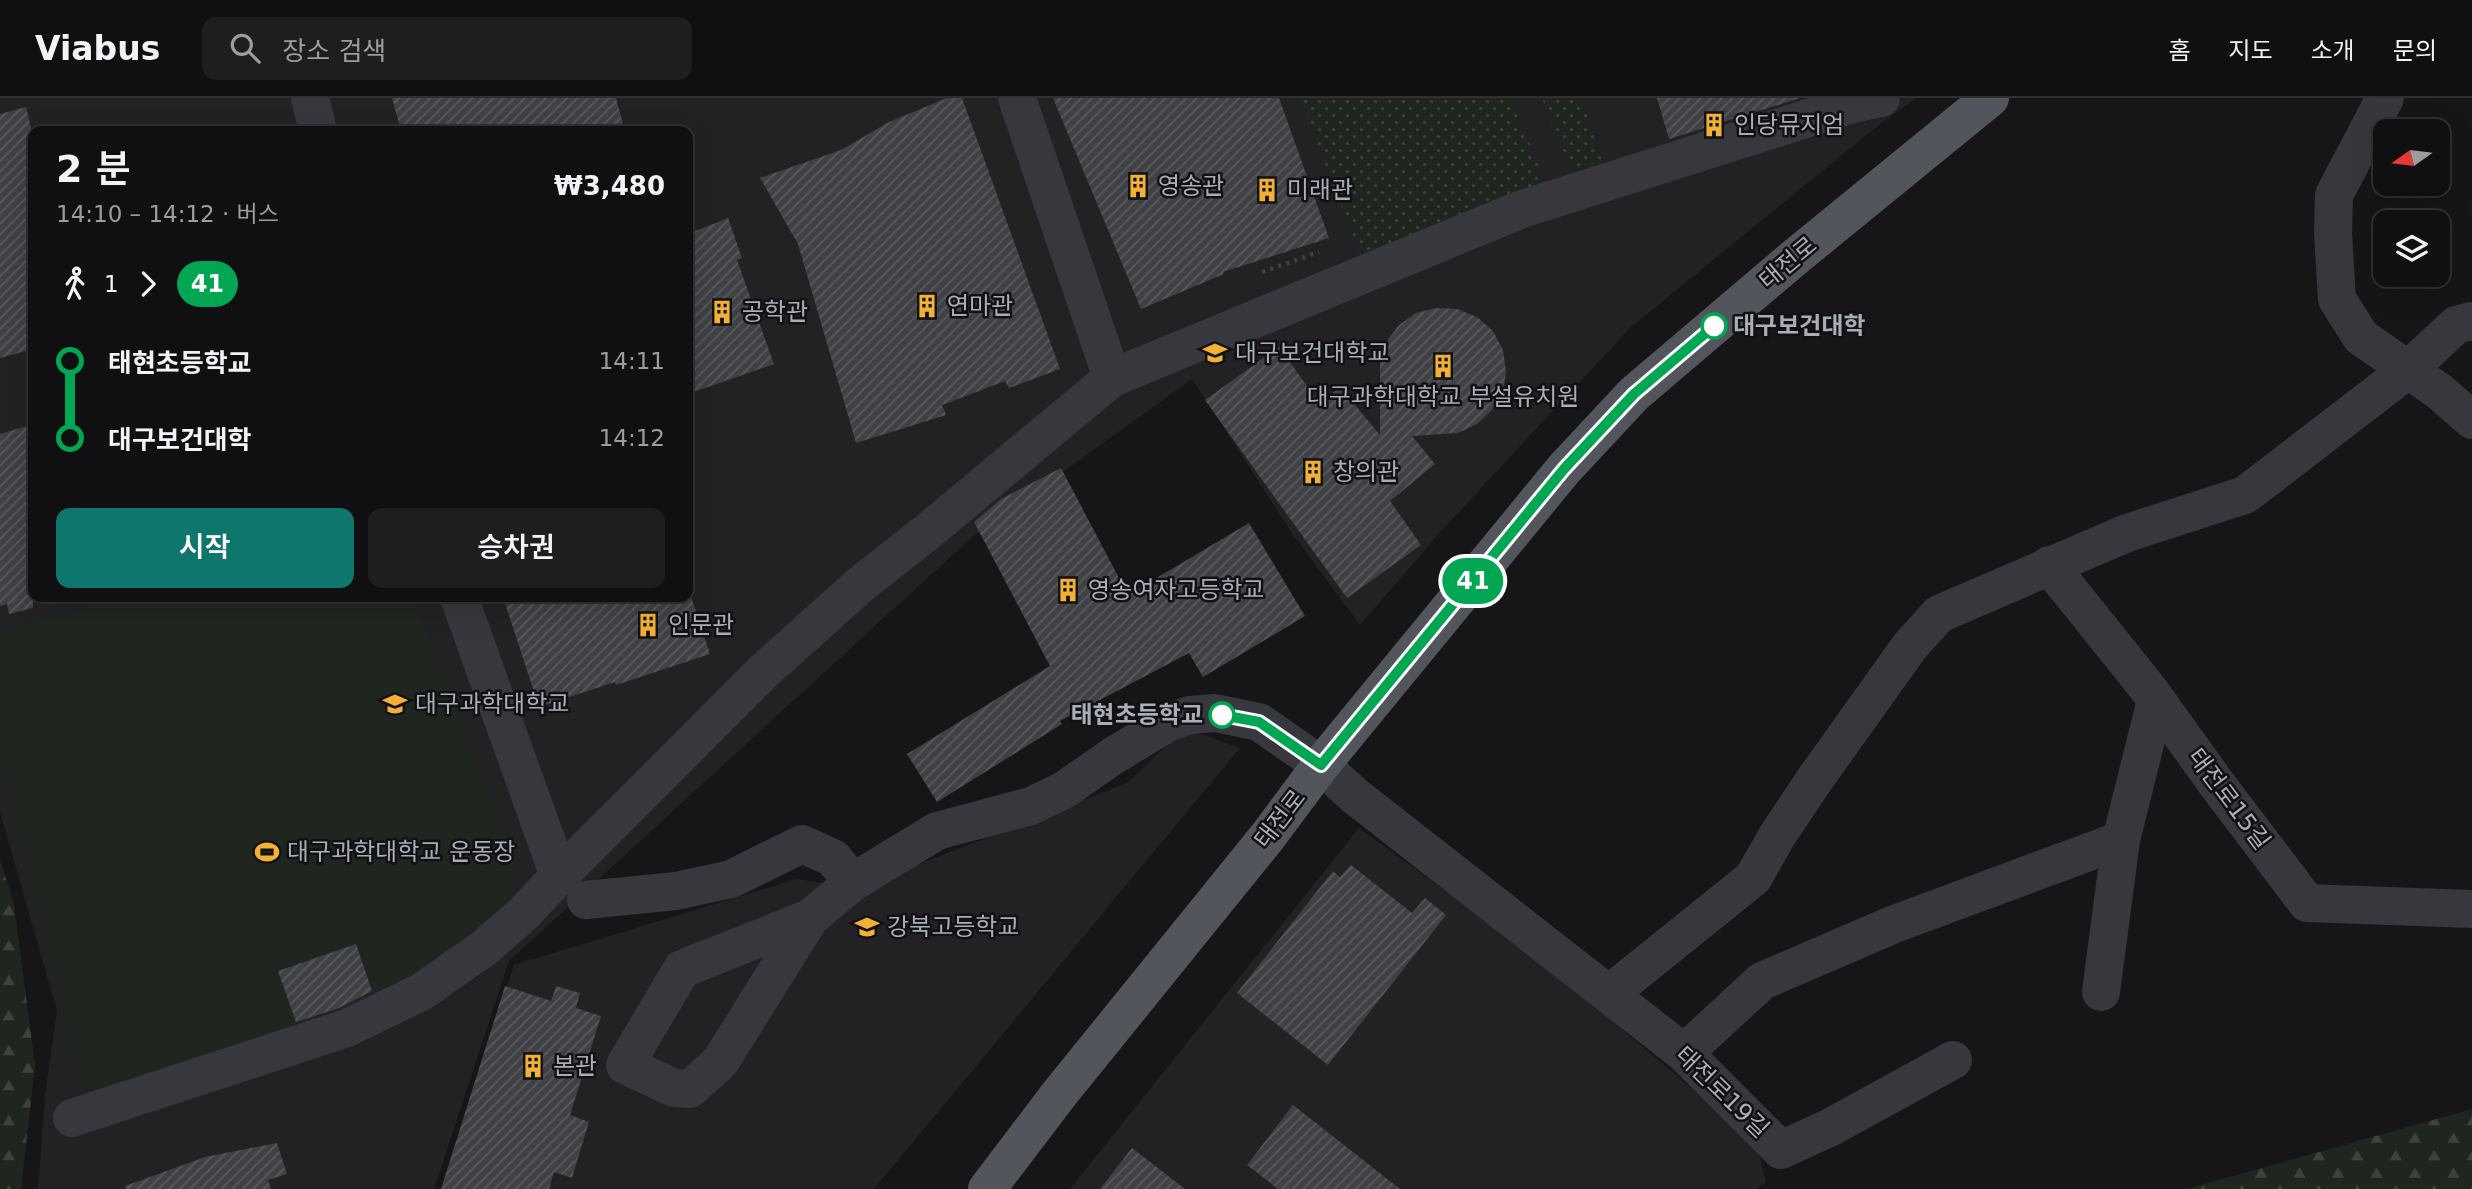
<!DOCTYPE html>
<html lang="ko">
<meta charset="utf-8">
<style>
body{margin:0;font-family:"DejaVu Sans","Noto Sans KR",sans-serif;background:#1e1e20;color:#f1f3f6;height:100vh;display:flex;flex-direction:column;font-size:26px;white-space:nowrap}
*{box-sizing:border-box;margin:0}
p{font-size:23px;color:#9c9d9f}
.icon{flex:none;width:38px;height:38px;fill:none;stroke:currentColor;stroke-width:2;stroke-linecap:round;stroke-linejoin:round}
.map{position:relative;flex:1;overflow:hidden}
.details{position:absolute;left:28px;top:28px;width:665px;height:476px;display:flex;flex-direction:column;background:#101012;border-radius:14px;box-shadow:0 7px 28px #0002,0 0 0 2px #303032}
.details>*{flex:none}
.badge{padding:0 14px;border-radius:23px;font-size:24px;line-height:46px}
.needle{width:46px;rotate:256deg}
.controls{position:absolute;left:2373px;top:21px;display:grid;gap:14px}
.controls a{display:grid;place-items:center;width:77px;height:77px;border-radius:14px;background:#101012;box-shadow:0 7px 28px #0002,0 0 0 2px #303032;font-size:35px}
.map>.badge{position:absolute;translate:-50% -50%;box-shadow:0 0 0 4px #fff}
.legs{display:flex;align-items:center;gap:10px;height:77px;padding:0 28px;font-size:23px}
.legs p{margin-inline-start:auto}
.overview{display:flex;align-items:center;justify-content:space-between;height:119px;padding:0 28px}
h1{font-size:38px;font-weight:600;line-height:52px}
.primary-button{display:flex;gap:14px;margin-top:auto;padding:14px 28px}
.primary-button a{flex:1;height:80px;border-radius:14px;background:#0f766e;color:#fff;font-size:28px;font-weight:600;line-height:80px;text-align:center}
.primary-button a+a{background:#1e1e20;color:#f1f3f6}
ul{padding:0 28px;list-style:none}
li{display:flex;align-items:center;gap:24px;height:77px;font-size:26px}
li i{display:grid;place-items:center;width:10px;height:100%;margin:0 9px;background:currentColor}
li i::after{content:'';width:18px;height:18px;margin:-9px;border:5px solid;border-radius:50%;background:#101012}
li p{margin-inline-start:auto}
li:first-child i{background:linear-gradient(#0000 50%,currentColor 0)}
li:last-child i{background:linear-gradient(currentColor 50%,#0000 0)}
header{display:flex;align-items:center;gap:42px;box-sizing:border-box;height:98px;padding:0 35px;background:#101012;border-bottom:2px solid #303032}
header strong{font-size:33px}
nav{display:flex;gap:38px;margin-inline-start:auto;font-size:24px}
.search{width:490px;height:63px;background:#1e1e20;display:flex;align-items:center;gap:18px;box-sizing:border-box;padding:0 24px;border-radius:14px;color:#9c9d9f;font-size:26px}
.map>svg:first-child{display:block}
.built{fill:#222225;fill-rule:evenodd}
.grass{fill:url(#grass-dots)}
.forest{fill:url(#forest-firs)}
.garden{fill:#1e261f}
.building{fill:url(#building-hatch)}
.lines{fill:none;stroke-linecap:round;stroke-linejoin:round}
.path{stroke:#3d3f44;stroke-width:4.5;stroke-dasharray:3.5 5;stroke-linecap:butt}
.minor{stroke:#37383d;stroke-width:38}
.major{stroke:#53555c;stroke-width:38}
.line-1-casing{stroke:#fff;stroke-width:16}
.line-1{stroke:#00a651;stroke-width:10}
.stop-1-dot{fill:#fff;stroke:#00a651;stroke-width:3.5}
.labels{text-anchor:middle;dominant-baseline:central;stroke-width:5;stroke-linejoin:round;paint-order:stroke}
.poi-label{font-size:24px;fill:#a8adb8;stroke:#111113;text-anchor:start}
.street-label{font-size:24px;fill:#a8adb8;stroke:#111113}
.stop-label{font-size:24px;font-weight:bold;fill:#a8adb8;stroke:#111113;text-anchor:start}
</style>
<header>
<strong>Viabus</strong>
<div class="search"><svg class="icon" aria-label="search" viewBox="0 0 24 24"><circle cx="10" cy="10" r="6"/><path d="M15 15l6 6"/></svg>장소 검색</div>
<nav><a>홈</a><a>지도</a><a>소개</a><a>문의</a></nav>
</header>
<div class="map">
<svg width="2472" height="1091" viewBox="0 0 2472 1091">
<defs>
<pattern id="grass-dots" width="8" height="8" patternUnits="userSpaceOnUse" patternTransform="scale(1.75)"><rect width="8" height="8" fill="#1e261f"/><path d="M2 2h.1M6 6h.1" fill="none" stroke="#3c433d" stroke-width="1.8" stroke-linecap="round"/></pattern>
<pattern id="forest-firs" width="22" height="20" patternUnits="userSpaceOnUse" patternTransform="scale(1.75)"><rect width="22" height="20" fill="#1e261f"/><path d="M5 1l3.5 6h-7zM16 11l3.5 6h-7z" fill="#3c433d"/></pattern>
<pattern id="building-hatch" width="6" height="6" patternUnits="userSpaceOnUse" patternTransform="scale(1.75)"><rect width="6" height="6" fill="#404145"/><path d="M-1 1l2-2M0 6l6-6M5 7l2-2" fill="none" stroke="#595a5e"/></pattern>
</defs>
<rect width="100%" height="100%" fill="#161618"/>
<!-- built -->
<g class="built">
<path d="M 0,0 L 1916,0 L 1880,26 L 1631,229 L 1444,430 L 1360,527 L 1292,435 L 1192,281 L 970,441 L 509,863 L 434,1091 L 38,1091 L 45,998 L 57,913 L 0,714 ZM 33,33 L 688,33 L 688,499 L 33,499 Z"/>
<path d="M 1185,630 L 1240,650 L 874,1091 L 441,1091 L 514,867 L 797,781 L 858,790 L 1127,685 Z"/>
<path d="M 1359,730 L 1539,861 L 1756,1045 L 1766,1084 L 1756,1091 L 1070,1091 Z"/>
</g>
<!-- grass -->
<g class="grass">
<path d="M 1300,0 L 1511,0 L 1549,93 L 1359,155 Z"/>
<path d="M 1542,0 L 1582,0 L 1602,63 L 1571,72 Z"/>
</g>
<!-- forest -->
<g class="forest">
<path d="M 0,761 L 14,807 L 35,967 L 21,1091 L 0,1091 Z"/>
<path d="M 2472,1011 L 2472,1091 L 2187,1091 Z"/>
</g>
<!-- garden -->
<path class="garden" d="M 122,499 L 412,499 L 508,738 L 515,792 L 506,812 L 493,824 L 463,836 L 468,851 L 419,885 L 113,997 L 82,990 L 0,659 L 0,533 Z"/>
<!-- building -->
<g class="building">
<path d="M 392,0 L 616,0 L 625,33 L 401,33 Z"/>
<path d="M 947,0 L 962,0 L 1060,271 L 1009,290 L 1005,283 L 942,307 L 946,317 L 856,345 L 798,146 L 760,80 L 841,52 L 889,24 Z"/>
<path d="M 1053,0 L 1279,0 L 1329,140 L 1223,174 L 1224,176 L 1141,211 Z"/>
<path d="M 1657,0 L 1800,0 L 1669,41 Z"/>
<path d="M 26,9 L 33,38 L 33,251 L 0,260 L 0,16 Z"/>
<path d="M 728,120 L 742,160 L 737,162 L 774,266 L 688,296 L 688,136 Z"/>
<path d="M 1436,210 L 1457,211 L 1477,219 L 1493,233 L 1503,252 L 1506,273 L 1503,294 L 1492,312 L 1477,326 L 1458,335 L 1412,338 L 1435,366 L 1390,403 L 1421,447 L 1347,500 L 1205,302 L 1279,249 L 1320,306 L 1340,289 L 1380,337 L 1380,262 L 1387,243 L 1399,227 L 1416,215 Z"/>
<path d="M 33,326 L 33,510 L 9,516 L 7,506 L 0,508 L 0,336 Z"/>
<path d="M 1061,370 L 1128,497 L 1249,425 L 1305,518 L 1203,579 L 1189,555 L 1060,623 L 1062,626 L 937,704 L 907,656 L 1050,568 L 974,424 L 1001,401 Z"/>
<path d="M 503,499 L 691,499 L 710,556 L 616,587 L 615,584 L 539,609 Z"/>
<path d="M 1351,767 L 1412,815 L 1425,800 L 1446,817 L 1328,967 L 1237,895 L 1333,773 L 1340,779 Z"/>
<path d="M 356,846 L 372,893 L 339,910 L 296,924 L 278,873 Z"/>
<path d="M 505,888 L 551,903 L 556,888 L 580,895 L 576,910 L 601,918 L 570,1017 L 589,1024 L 572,1080 L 554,1074 L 549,1091 L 441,1091 Z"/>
<path d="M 1293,1007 L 1400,1091 L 1278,1091 L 1247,1067 Z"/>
<path d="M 277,1045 L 287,1076 L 268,1082 L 271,1091 L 126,1091 L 125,1088 L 205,1059 Z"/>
<path d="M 1132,1050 L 1185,1091 L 1100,1091 Z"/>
</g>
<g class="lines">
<!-- path -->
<path class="path" d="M 1262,174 L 1319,154"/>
<!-- minor -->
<g class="minor">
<path d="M 310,0 L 318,33"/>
<path d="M 1017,0 L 1112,280"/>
<path d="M 2385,0 L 2334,97 L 2333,135 L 2337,201 L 2361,239 L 2440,294 L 2472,322"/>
<path d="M 2049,467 L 2150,593 L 2216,685 L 2307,805 L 2472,811"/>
<path d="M 459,499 L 559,778 L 765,572 L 861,486 L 926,435 L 1112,280 L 1522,111 L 1853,6 L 1881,0"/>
<path d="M 586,802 L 676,793 L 731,781 L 802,746 L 833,760 L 853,784 L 937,733 L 1031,708 L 1064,692 L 1113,658 L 1169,624 L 1190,617 L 1215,615 L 1259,624 L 1321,667 L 1355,698 L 1684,955 L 1781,1052 L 1831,1029 L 1953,962"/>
<path d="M 810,820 L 682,871 L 625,967 L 674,990 L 690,991 L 720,964 L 810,820 L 853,784"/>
<path d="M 2101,894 L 2121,742 L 2156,602"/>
<path d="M 1609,896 L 1753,780 L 1777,738 L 1815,681 L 1910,548 L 1939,516 L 2127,435 L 2245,397 L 2409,271 L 2456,227 L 2472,223"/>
<path d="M 1684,955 L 1762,883 L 1892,827 L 2121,742"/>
<path d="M 72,1020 L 347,930 L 421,894 L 483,851 L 522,817 L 559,778"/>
</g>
<!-- major -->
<path class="major" d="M 987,1091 L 1060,995 L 1268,738 L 1321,667 L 1564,371 L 1634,296 L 1794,160 L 1990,0"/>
</g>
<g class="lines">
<!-- line-1 casing -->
<g class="line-1-casing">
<path id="line-1" d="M 1222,617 L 1259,624 L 1321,667 L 1564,371 L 1634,296 L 1714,228"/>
</g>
<!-- line-1 -->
<use href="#line-1" class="line-1"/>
</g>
<!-- icons -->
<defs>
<g id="building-bare" transform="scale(1.89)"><path d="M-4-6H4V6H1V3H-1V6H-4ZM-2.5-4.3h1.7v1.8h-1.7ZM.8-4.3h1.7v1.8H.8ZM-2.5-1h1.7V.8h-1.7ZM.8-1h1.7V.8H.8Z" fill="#f2b134" stroke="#111113" stroke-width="2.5" paint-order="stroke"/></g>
<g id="university-bare" transform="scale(1.89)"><path d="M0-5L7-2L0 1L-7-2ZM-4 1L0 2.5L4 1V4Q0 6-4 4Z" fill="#f2b134" stroke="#111113" stroke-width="2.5" paint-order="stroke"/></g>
<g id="stadium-bare" transform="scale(1.89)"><path d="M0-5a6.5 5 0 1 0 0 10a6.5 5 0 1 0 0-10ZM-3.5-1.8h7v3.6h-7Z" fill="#f2b134" stroke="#111113" stroke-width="2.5" paint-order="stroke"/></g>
<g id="school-bare" transform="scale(1.89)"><path d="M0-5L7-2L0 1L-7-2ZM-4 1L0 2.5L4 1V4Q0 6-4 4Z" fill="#f2b134" stroke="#111113" stroke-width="2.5" paint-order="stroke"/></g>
</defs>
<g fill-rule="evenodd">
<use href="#building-bare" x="1714" y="27"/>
<use href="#building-bare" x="1138" y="88"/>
<use href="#building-bare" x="1267" y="92"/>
<use href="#building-bare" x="927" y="208"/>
<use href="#building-bare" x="722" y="214"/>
<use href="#university-bare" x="1215" y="255"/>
<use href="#building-bare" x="1443" y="268"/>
<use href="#building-bare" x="1313" y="374"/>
<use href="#building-bare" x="1068" y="492"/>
<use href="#building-bare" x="648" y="527"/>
<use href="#university-bare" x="395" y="606"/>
<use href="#stadium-bare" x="267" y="754"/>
<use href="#school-bare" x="867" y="829"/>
<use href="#building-bare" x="533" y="968"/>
</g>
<!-- markers -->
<g class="stop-1-dot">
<circle cx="1714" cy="228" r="12"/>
<circle cx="1222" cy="617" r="12"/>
</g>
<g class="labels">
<!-- poi labels -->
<g class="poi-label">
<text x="1734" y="27">인당뮤지엄</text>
<text x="1158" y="88">영송관</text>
<text x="1287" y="92">미래관</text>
<text x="947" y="208">연마관</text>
<text x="742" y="214">공학관</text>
<text x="1235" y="255">대구보건대학교</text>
<text x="1443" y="299" text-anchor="middle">대구과학대학교 부설유치원</text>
<text x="1333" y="374">창의관</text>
<text x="1088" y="492">영송여자고등학교</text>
<text x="668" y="527">인문관</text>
<text x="415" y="606">대구과학대학교</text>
<text x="287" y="754">대구과학대학교 운동장</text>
<text x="887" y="829">강북고등학교</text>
<text x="553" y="968">본관</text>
</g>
<!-- street labels -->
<g class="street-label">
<text transform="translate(1788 165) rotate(-40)">태전로</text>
<text transform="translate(2229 701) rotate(53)">태전로15길</text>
<text transform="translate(1280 721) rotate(-52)">태전로</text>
<text transform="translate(1722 994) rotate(44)">태전로19길</text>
</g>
<!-- stop labels -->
<g class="stop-label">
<text x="1733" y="228">대구보건대학</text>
<text x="1203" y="617" text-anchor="end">태현초등학교</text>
</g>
</g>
</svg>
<div class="controls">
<a><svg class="needle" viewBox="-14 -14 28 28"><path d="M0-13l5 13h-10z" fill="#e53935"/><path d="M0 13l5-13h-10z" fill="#9c9d9f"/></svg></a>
<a><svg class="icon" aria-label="layers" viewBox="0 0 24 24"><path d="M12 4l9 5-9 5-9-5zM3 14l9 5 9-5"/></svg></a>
</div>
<b class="badge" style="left:1473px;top:483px;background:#00a651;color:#fff">41</b>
<section class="details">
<div class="overview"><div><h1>2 분</h1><p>14:10 – 14:12 · 버스</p></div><b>₩3,480</b></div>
<div class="legs"><svg class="icon" aria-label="walk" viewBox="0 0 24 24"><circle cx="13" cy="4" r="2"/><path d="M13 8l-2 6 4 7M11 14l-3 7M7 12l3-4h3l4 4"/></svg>1<svg class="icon" aria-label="forward" viewBox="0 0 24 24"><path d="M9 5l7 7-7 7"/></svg><b class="badge" style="background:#00a651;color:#fff">41</b></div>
<ul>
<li><i style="color:#00a651"></i><b>태현초등학교</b><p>14:11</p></li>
<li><i style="color:#00a651"></i><b>대구보건대학</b><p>14:12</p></li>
</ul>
<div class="primary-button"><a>시작</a><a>승차권</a></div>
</section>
</div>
